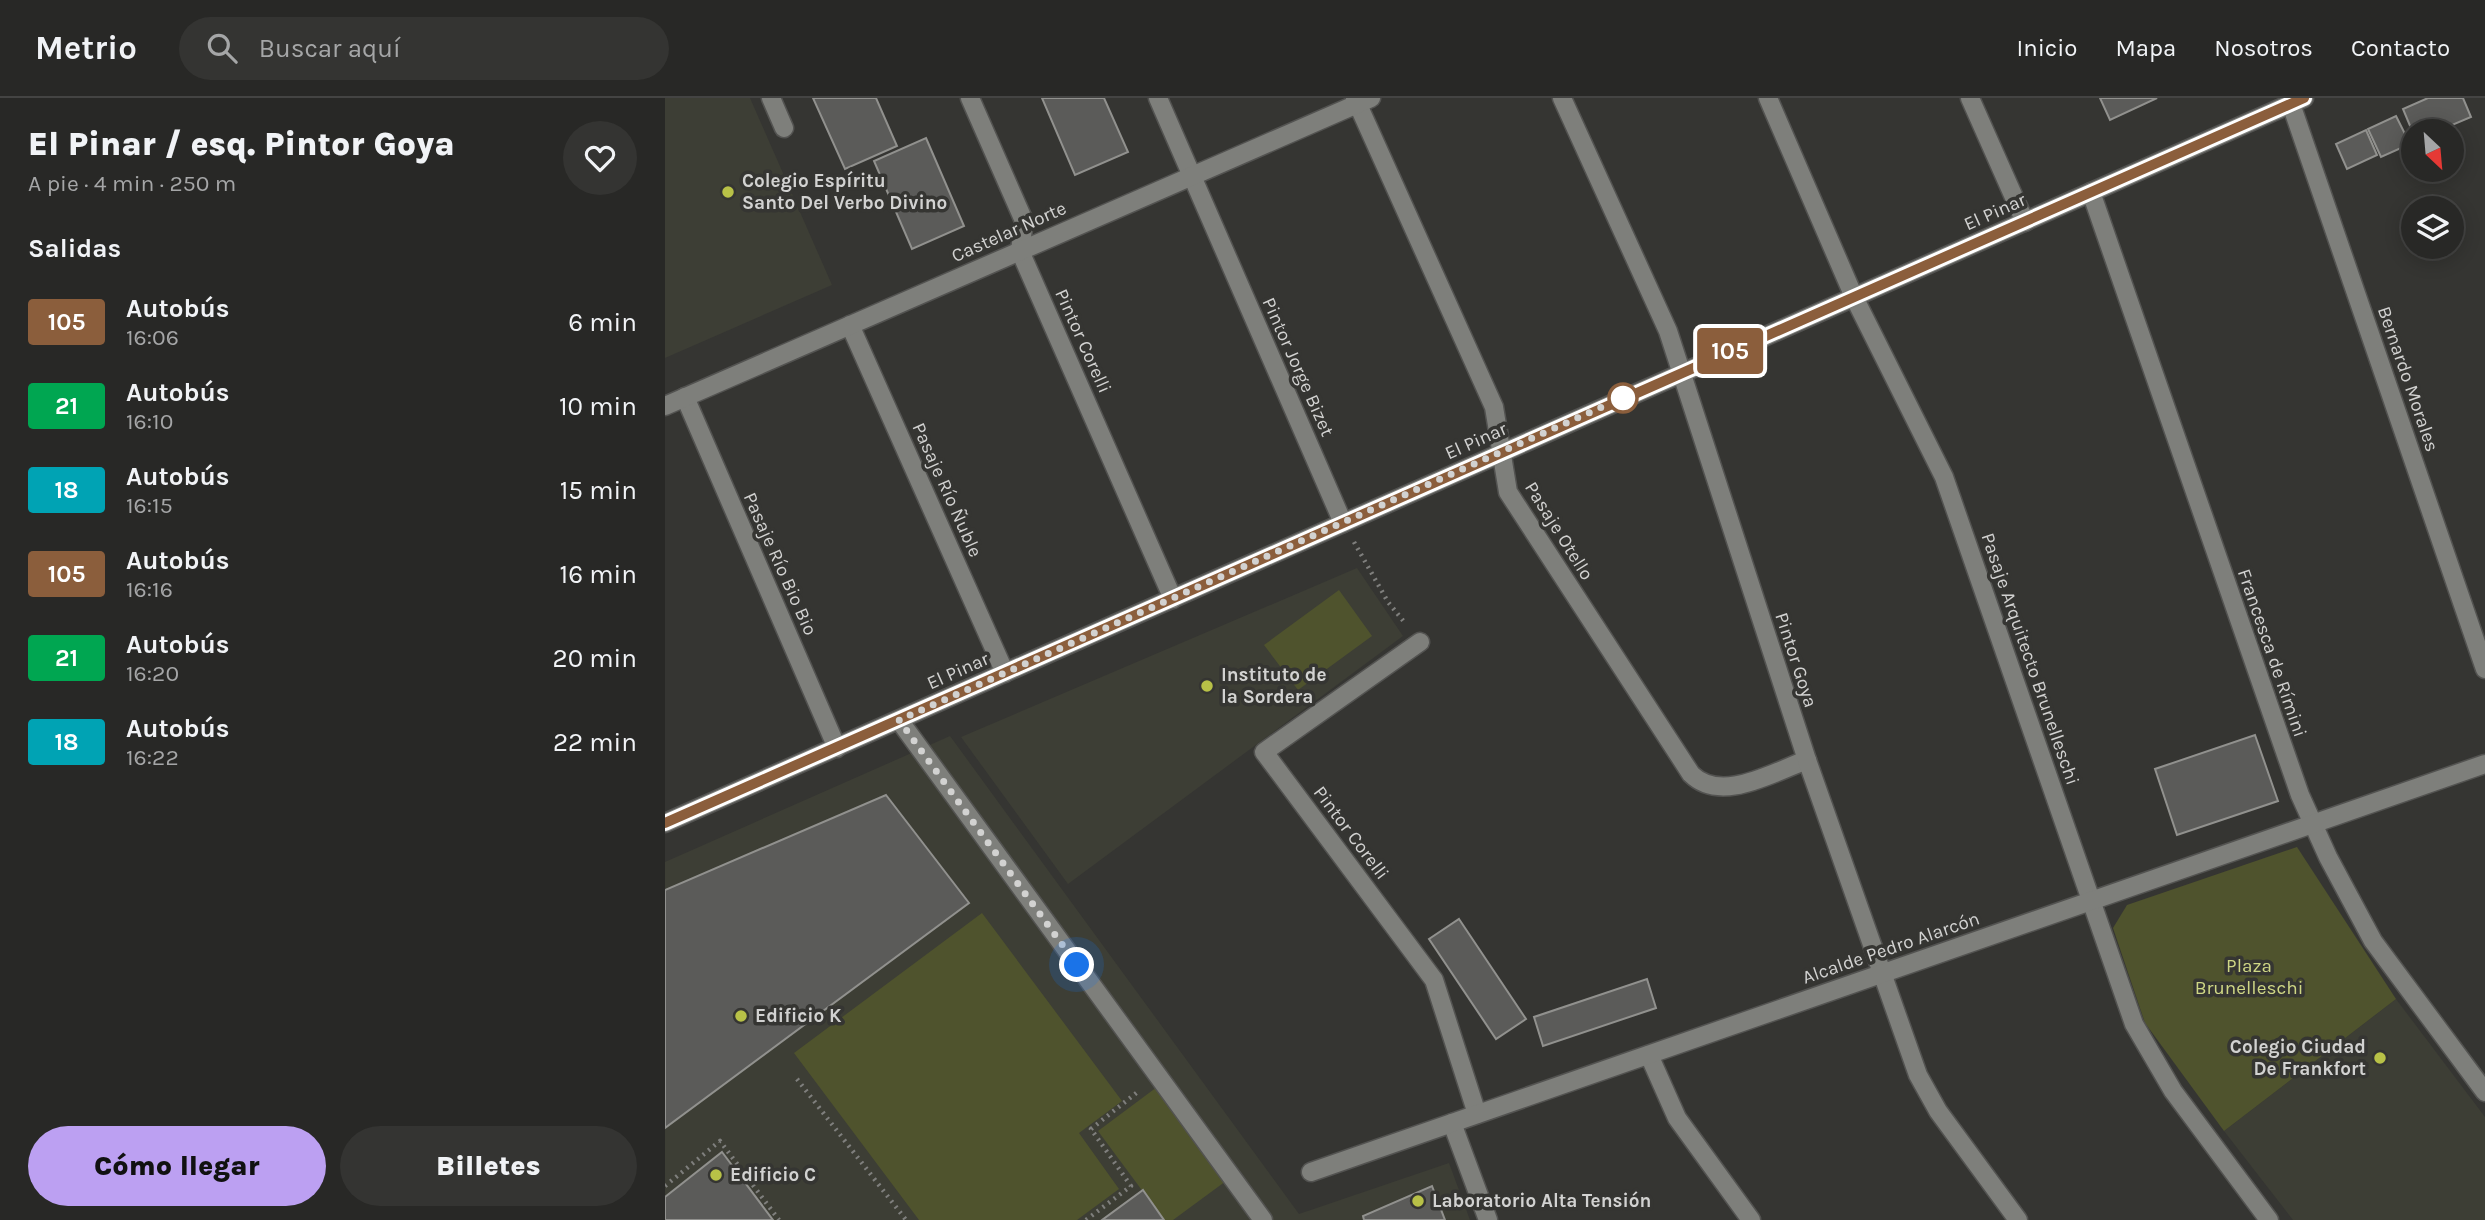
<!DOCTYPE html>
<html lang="es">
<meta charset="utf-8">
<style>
body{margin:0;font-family:Karla,sans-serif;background:#343432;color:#f1f3f6;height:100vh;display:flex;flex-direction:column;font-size:26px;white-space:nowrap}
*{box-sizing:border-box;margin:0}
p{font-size:23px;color:#a5a6a7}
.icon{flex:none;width:38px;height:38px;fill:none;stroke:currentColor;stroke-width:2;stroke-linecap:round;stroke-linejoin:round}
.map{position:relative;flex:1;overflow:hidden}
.details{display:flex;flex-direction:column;background:#282826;width:665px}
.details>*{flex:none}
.badge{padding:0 14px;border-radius:5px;font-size:24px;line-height:46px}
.needle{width:46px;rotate:154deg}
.tools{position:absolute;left:1736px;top:21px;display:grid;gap:14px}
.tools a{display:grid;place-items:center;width:63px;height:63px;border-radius:50%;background:#282826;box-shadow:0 4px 18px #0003,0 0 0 2px #444443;font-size:35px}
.you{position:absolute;width:35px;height:35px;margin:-18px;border:5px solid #fff;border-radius:50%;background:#1a73e8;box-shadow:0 0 0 10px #1a73e833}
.map>.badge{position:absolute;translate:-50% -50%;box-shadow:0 0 0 4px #fff}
h2{padding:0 28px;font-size:26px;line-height:63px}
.round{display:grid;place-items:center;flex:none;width:74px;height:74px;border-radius:37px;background:#343432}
.overview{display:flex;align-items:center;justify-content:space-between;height:119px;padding:0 28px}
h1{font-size:33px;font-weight:800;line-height:52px}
.action{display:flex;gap:14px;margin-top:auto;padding:14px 28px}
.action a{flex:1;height:80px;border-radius:42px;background:#bca0f2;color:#111;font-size:28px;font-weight:800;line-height:80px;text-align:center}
.action a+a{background:#343432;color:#f1f3f6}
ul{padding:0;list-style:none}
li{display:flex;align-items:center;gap:21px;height:84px;padding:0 28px}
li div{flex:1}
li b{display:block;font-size:26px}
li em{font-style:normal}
li .badge{min-width:77px;font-weight:700;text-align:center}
header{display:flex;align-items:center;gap:42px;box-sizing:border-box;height:98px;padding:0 35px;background:#282826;border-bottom:2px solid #444443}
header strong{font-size:33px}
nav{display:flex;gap:38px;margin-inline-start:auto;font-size:24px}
.search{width:490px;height:63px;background:#343432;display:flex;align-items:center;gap:18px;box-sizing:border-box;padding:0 24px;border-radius:38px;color:#a5a6a7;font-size:26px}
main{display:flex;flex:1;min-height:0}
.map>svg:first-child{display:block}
.built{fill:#3d3e35}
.green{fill:#4f532d}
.building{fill:#5b5b59;stroke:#91918e;stroke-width:2}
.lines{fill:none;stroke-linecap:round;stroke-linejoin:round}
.minor-casing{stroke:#535351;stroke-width:21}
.path{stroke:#7f7f7d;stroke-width:4.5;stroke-dasharray:2 5;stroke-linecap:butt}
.minor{stroke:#7e7f7b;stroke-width:18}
.line-casing{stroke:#fff;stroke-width:16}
.line{stroke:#8b5e3c;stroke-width:10}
.walk{stroke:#d2d2d1;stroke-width:7;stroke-dasharray:0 12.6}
.poi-dot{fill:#b8c147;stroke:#353532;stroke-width:2.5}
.stop-dot{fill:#fff;stroke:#8b5e3c;stroke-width:3.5}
.labels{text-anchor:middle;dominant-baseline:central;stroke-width:7;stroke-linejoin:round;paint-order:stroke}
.poi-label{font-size:19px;font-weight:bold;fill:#d2d2d1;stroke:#353532;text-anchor:start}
.street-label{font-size:19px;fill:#d2d2d1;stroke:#353532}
.park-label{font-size:19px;fill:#cfd785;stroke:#353532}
</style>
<header>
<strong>Metrio</strong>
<div class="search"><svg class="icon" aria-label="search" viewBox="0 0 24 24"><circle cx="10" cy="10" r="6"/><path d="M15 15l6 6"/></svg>Buscar aquí</div>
<nav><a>Inicio</a><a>Mapa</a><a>Nosotros</a><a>Contacto</a></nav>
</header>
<main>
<section class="details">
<div class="overview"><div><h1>El Pinar / esq. Pintor Goya</h1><p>A pie · 4 min · 250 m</p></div><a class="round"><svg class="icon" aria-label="heart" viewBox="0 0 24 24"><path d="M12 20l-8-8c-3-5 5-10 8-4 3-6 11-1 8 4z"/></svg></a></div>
<h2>Salidas</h2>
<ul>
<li><span class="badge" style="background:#8b5e3c;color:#fff">105</span><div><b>Autobús</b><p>16:06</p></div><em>6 min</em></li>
<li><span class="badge" style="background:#00a651;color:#fff">21</span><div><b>Autobús</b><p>16:10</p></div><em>10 min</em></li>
<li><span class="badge" style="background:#00a3b4;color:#fff">18</span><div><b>Autobús</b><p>16:15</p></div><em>15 min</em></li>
<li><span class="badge" style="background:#8b5e3c;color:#fff">105</span><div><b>Autobús</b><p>16:16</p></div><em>16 min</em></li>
<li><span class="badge" style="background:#00a651;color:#fff">21</span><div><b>Autobús</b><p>16:20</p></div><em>20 min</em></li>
<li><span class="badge" style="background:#00a3b4;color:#fff">18</span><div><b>Autobús</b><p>16:22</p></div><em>22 min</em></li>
</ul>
<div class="action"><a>Cómo llegar</a><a>Billetes</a></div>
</section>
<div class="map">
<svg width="1820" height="1122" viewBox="0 0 1820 1122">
<rect width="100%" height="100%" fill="#353532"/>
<!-- built -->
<g class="built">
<path d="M 0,0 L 85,0 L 167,187 L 0,260 Z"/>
<path d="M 692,470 L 738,538 L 403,786 L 296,639 Z"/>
<path d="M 285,638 L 634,1116 L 784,1065 L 805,1122 L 0,1122 L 0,764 Z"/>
<path d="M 1731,901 L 1820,1019 L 1820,1122 L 1628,1122 L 1559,1033 Z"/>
</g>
<!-- green -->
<g class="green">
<path d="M 674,492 L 707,538 L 633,592 L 599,547 Z"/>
<path d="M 1632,749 L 1731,901 L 1559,1033 L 1480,925 L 1448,830 L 1462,807 Z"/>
<path d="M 317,815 L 457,1003 L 414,1035 L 454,1091 L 412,1122 L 254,1122 L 129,955 Z"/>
<path d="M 492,989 L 561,1083 L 508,1122 L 499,1122 L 433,1033 Z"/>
</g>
<!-- building -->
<g class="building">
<path d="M 148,0 L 211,0 L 232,48 L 180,71 Z"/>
<path d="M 377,0 L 439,0 L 463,54 L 410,77 Z"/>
<path d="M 1435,0 L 1492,0 L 1445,22 Z"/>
<path d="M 1763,0 L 1798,0 L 1806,19 L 1782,29 L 1783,33 L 1748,35 L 1738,11 Z"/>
<path d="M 1731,18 L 1745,46 L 1716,59 L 1703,31 Z"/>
<path d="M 1701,32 L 1712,57 L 1682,71 L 1671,46 Z"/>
<path d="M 261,40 L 299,128 L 247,151 L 209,63 Z"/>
<path d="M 1590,637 L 1613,703 L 1512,737 L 1490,671 Z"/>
<path d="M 221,697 L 304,805 L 0,1030 L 0,792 Z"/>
<path d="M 794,821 L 861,921 L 831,941 L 764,841 Z"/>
<path d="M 982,881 L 991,910 L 878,948 L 869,919 Z"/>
<path d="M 57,1054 L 108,1122 L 0,1122 L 0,1099 Z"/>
<path d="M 767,1088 L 780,1122 L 699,1122 L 698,1118 Z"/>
<path d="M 478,1092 L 499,1122 L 437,1122 Z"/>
</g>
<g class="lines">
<!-- minor casing -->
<g class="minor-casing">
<g id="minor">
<path d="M 106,0 L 119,30"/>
<path d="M 305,0 L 359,123 L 355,153 L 508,501"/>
<path d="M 493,0 L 678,425"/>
<path d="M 690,0 L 829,309 L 843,394 L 1026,676 C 1056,706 1108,674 1142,662"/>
<path d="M 897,0 L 1003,233 L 1142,662 L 1253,977 L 1273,1013 L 1353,1122"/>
<path d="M 1103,0 L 1189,199 L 1279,379 L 1469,926 L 1508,993 L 1604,1122"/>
<path d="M 1305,0 L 1360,124"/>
<path d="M 1626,6 L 1820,571"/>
<path d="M 1426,94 L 1635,697 L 1663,759 L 1708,843 L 1820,994"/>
<path d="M 185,227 L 340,575"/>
<path d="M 20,299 L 172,650"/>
<path d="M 0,308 L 706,0"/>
<path d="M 755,544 L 599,654 L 769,882 L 812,1016"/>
<path d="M 234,622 L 598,1122"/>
<path d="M 0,725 L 1639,0"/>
<path d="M 984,957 L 1012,1020 L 1086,1122"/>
<path d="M 787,1025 L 823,1122"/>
<path d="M 646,1074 L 1820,666"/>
</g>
</g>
<!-- path -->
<g class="path">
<path d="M 689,444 L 723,504 L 740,525"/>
<path d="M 132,981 L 241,1122"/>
<path d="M 0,1088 L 55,1043 L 114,1122"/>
<path d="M 421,1122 L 466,1088 L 426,1031 L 475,992"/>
</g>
<!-- minor -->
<use href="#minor" class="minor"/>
</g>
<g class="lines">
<!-- line casing -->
<g class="line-casing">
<path id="line" d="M 0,725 L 1639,0"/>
</g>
<!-- line -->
<use href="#line" class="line"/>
<!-- walk -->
<path class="walk" d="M 412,867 L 234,622 L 964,297 L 958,300"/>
</g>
<!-- markers -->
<g class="poi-dot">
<circle cx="63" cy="94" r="7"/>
<circle cx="542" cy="588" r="7"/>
<circle cx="76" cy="918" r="7"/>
<circle cx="1715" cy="960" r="7"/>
<circle cx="51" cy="1077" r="7"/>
<circle cx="753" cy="1103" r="7"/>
</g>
<circle class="stop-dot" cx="958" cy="300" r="14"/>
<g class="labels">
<!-- poi labels -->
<g class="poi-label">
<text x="77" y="83">Colegio Espíritu<tspan x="77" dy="22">Santo Del Verbo Divino</tspan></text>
<text x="556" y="577">Instituto de<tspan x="556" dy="22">la Sordera</tspan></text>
<text x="90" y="918">Edificio K</text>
<text x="1701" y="949" text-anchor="end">Colegio Ciudad<tspan x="1701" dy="22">De Frankfort</tspan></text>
<text x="65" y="1077">Edificio C</text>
<text x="767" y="1103">Laboratorio Alta Tensión</text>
</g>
<!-- street labels -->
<g class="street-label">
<text transform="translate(1330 114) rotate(-24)">El Pinar</text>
<text transform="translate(344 134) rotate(-24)">Castelar Norte</text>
<text transform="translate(418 243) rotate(66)">Pintor Corelli</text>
<text transform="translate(633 269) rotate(66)">Pintor Jorge Bizet</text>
<text transform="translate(1743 281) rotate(71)">Bernardo Morales</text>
<text transform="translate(811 343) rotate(-24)">El Pinar</text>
<text transform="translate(282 392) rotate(66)">Pasaje Río Ñuble</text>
<text transform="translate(894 433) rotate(58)">Pasaje Otello</text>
<text transform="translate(115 466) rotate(66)">Pasaje Río Bio Bio</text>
<text transform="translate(1607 555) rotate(71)">Francesca de Rímini</text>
<text transform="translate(1365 561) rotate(71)">Pasaje Arquitecto Brunelleschi</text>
<text transform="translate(1131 562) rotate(72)">Pintor Goya</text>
<text transform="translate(293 573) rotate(-24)">El Pinar</text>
<text transform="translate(686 735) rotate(53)">Pintor Corelli</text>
<text transform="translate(1226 850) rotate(-19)">Alcalde Pedro Alarcón</text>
</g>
<!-- park labels -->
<g class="park-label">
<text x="1584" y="868">Plaza<tspan x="1584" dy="22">Brunelleschi</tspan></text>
</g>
</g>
</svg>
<div class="tools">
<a><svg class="needle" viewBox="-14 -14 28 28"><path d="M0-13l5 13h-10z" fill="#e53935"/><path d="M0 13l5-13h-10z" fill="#a5a6a7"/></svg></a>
<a><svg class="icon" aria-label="layers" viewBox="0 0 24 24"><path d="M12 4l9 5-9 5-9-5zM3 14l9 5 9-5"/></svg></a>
</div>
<div class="you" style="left:412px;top:867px"></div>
<b class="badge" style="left:1065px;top:253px;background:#8b5e3c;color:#fff">105</b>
</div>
</main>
